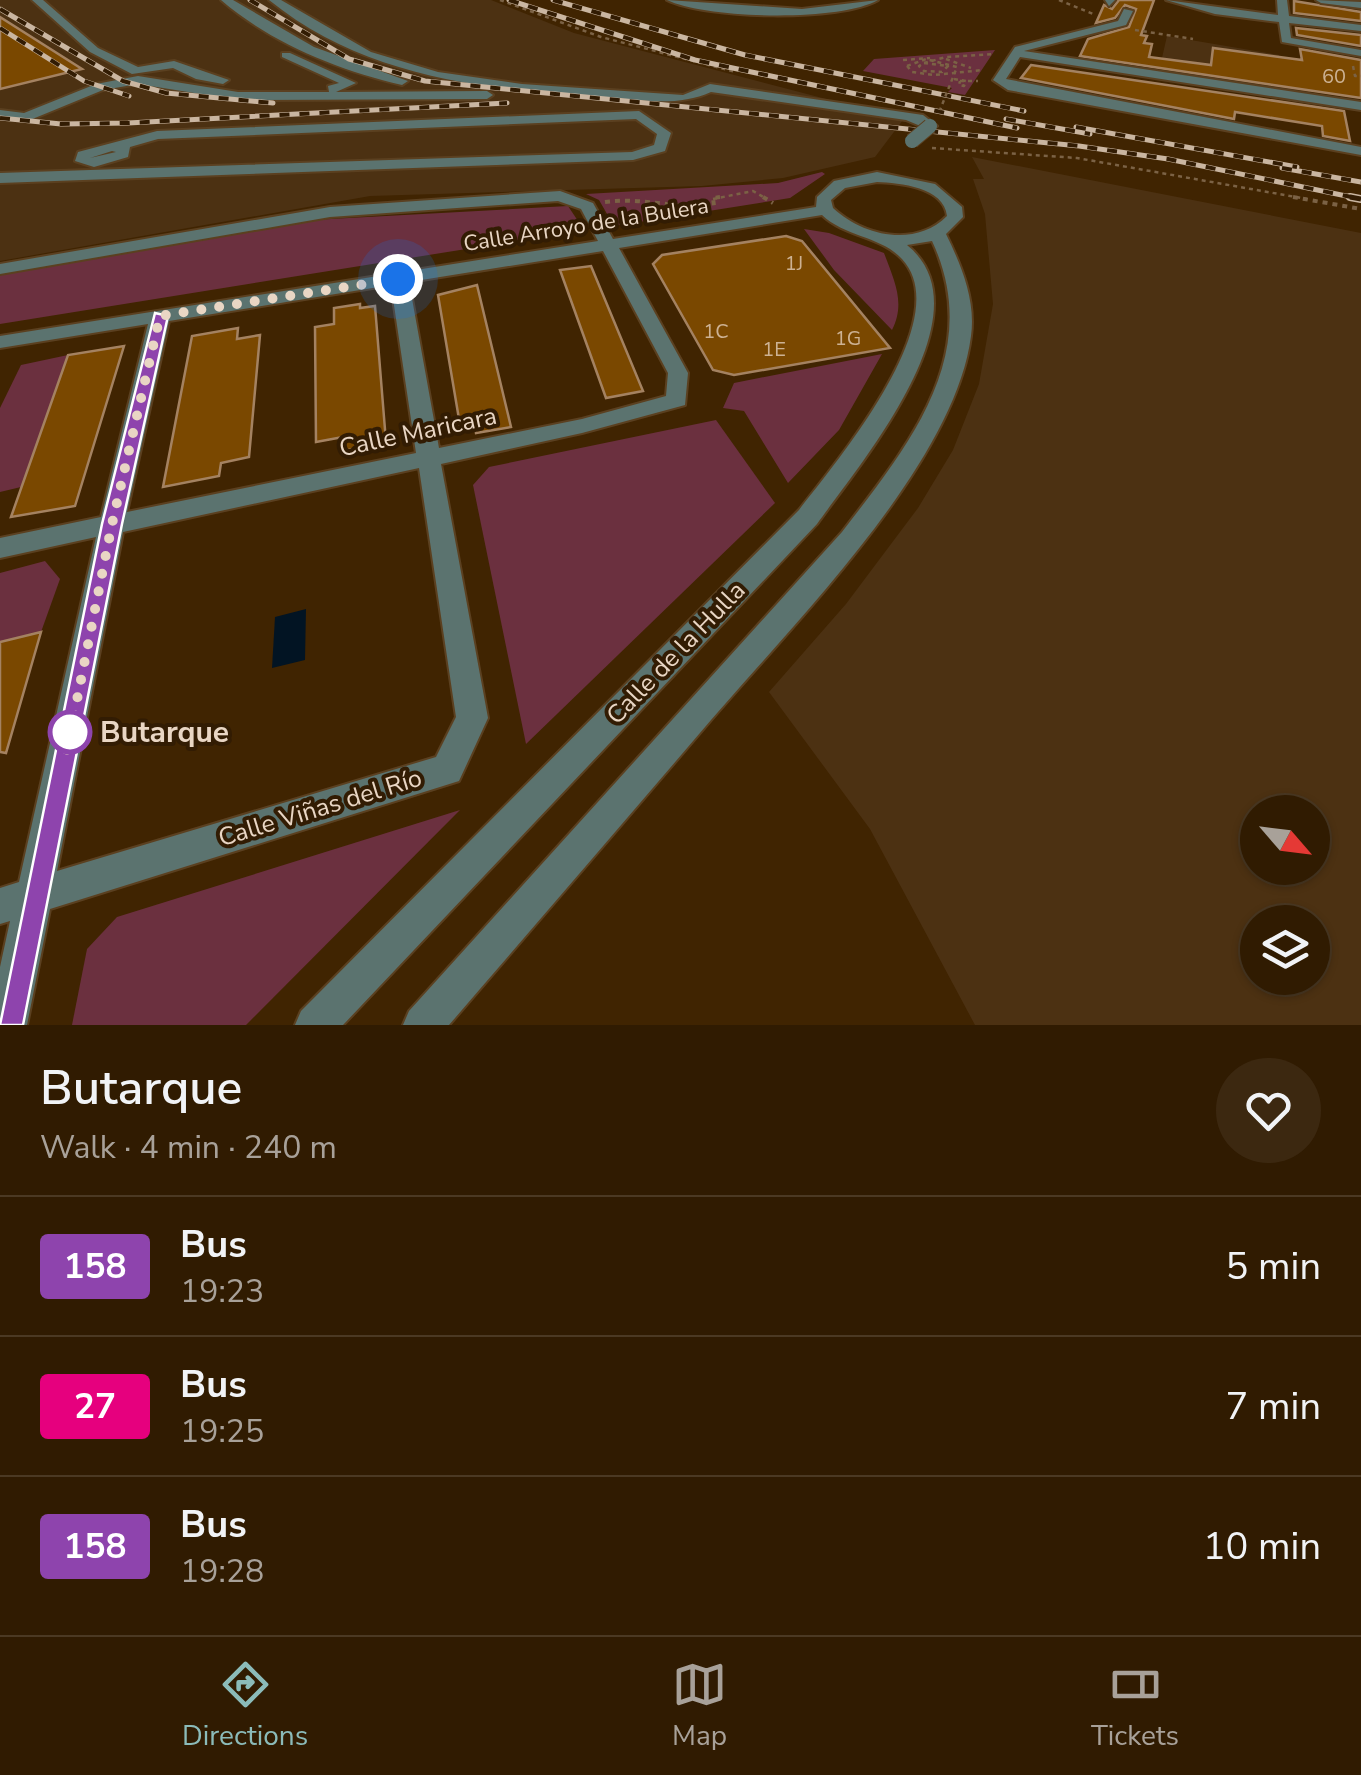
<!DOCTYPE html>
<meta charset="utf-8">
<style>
body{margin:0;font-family:"Nunito Sans",sans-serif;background:#3c2810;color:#f1f3f6;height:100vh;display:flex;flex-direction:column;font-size:38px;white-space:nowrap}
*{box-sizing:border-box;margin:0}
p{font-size:32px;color:#a8a199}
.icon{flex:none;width:55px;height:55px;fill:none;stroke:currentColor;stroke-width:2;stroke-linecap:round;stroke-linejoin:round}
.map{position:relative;height:1025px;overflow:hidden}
.side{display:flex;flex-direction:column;background:#301b01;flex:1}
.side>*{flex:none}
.badge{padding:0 20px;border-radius:8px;font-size:35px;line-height:65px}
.needle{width:65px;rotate:118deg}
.fabs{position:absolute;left:1240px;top:795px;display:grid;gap:20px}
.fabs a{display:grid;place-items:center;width:90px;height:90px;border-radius:50%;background:#301b01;box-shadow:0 2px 8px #0004,0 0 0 2px #4b3923;font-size:50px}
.you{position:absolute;width:50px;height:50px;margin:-25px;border:8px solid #fff;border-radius:50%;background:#1a73e8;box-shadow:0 0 0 15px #1a73e833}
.map>.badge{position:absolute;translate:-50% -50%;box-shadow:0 0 0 5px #fff}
.round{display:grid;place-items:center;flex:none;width:105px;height:105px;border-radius:52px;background:#3c2810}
.head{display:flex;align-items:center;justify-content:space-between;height:170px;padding:0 40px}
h1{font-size:48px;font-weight:600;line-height:75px}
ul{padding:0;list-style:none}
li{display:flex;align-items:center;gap:30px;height:140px;padding:0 40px;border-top:2px solid #4b3923}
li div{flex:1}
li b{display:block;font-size:38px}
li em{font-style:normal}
li .badge{min-width:110px;font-weight:700;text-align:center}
.menu{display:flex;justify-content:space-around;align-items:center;height:140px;border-top:2px solid #4b3923;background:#301b01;font-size:28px;color:#a8a199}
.menu a{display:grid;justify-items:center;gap:5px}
.menu .on{color:#8bbbb9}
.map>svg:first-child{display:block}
.built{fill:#4c3112;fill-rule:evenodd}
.green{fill:#6b303f}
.water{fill:#021423}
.building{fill:#7a4800;stroke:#a48261;stroke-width:2.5}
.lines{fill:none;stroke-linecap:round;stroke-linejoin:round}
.minor-casing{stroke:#5b4020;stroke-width:4}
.path-far1{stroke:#7b6245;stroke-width:2.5;stroke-dasharray:4 4;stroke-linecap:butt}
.path{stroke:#7b6245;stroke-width:4;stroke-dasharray:5 5;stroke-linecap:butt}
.minor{fill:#5b736f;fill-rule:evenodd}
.rail-far1-casing{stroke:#cab6a1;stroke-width:5}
.rail-casing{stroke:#cab6a1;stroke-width:8}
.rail-far1{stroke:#321c03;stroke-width:4;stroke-dasharray:10;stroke-linecap:butt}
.rail{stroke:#321c03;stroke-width:5;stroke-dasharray:16;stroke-linecap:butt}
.minor-bridge-casing{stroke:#5b4020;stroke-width:16;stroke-linecap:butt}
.path-bridge{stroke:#7b6245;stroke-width:2.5;stroke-dasharray:4 4;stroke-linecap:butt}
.minor-bridge{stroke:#5b736f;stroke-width:14}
.line{fill:#8e44ad;stroke:#fff;stroke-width:2.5}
.walk{stroke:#e9d6c4;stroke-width:10;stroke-dasharray:0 18}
.stop-dot{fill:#fff;stroke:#8e44ad;stroke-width:5}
.labels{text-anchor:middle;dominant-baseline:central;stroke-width:8;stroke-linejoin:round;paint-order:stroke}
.number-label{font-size:20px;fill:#cdb293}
.far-street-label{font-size:22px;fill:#e9d6c4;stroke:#321c03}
.street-label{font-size:25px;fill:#e9d6c4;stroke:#321c03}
.near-stop-label{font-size:30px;font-weight:bold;fill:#e9d6c4;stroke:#321c03;text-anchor:start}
</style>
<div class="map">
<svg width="1361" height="1025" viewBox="0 0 1361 1025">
<rect width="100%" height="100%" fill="#402401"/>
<!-- built -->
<g class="built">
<path d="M 0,0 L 491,0 L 574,33 L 830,100 L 909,112 L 875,157 L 783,178 L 702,186 L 370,196 L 0,261 Z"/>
<path d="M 1167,36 L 1279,55 L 1280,59 L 1305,63 L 1310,93 L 1159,71 Z"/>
<path d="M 972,157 L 1361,233 L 1361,1025 L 975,1025 L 870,829 L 769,692 L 846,604 L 918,508 L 953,450 L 979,384 L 993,304 L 985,214 L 973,179 L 984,179 ZM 1312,812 L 1312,868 L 1258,868 L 1258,812 ZM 1312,922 L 1312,978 L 1258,978 L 1258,922 Z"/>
</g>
<!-- green -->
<g class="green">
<path d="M 995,50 L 965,95 L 948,92 L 952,88 L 863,71 L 874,59 Z"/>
<path d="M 822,172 L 825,174 L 790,198 L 614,226 L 599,200 L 586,194 L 778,183 Z"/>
<path d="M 568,206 L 584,230 L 0,324 L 0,275 L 312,220 Z"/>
<path d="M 804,229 L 829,233 L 884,253 C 894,280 906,303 892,330 L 834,270 Z"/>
<path d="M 882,354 L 839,430 L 788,483 L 744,411 L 723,408 L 734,383 Z"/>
<path d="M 68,355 L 21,487 L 0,492 L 0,408 L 21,365 Z"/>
<path d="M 716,420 L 775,503 L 526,744 L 473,485 L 489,467 Z"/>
<path d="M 45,561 L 60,579 L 41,632 L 0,642 L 0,573 Z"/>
<path d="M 460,810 L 246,1025 L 72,1025 L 87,949 L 117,917 Z"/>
</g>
<!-- water -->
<path class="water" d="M 306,609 L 305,660 L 272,668 L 275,617 Z"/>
<!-- building -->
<g class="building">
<path d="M 1119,0 L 1154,0 L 1141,35 L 1147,36 L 1144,43 L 1152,44 L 1149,57 L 1211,65 L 1213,48 L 1302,60 L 1300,49 L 1361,60 L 1361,98 L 1080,56 L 1088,39 L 1129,27 L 1136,9 L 1125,5 L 1115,18 L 1096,23 L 1104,5 L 1112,9 Z"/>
<path d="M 1294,1 L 1361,12 L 1361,21 L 1294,13 Z"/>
<path d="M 0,17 L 82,69 L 0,89 Z"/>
<path d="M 1296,28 L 1361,35 L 1361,46 L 1297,35 Z"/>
<path d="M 1031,65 L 1344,111 L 1350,141 L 1323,136 L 1322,126 L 1235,112 L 1234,119 L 1021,78 Z"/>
<path d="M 786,236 L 802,241 L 890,348 L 734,375 L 713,370 L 653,264 L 662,255 Z"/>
<path d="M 591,266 L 643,391 L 606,398 L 560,270 Z"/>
<path d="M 477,285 L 511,427 L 476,433 L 474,422 L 460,425 L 438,295 Z"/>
<path d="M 360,304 L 360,308 L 375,306 L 386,442 L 344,451 L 343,437 L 316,442 L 315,327 L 334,324 L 334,308 Z"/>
<path d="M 238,328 L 237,339 L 260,335 L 249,457 L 221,463 L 219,476 L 163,487 L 192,336 Z"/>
<path d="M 124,346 L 75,506 L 11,517 L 68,355 Z"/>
<path d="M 41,632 L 6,753 L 0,752 L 0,642 Z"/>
</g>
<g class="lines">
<!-- minor casing -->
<g class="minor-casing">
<g id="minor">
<path d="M 32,0 L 43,0 L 98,48 L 138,67 L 174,61 L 229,80 L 223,84 L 196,79 L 173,68 L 132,74 L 90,52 Z"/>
<path d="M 221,0 L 233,0 L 314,47 L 408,81 L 402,85 C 338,70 271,43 221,0 Z"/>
<path d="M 269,0 L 281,0 L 371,52 L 438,72 L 522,84 L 683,95 L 710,84 L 923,115 L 937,126 L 930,130 L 906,120 L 711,92 C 676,108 638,99 599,97 C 482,89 364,77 269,0 Z"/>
<path d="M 667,0 L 802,9 L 878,0 C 840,22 706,19 667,0 Z"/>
<path d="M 1105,0 L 1115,0 L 1109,6 Z"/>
<path d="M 1166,0 L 1278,15 L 1277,0 L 1287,0 L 1289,16 L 1361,25 L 1361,31 L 1289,23 L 1291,38 L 1361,50 L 1361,56 L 1282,42 L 1279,22 L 1215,14 Z"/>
<path d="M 1316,0 L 1361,2 L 1361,8 L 1321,3 Z"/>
<path d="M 1124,9 L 1133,11 L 1126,25 L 1024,51 L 1361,102 L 1361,110 L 1020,57 L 1006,79 L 1361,147 L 1361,155 L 1008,90 L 993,80 L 1015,47 L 1118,21 Z"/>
<path d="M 282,53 L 290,53 L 356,83 L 336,92 L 487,91 L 493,95 L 487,99 L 238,100 L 138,84 L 103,90 L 30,120 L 0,118 L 0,110 L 24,113 L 96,84 L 138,76 L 238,92 L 329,92 L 328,86 L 339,83 L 282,57 Z"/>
<path d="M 639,111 L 671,133 L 665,151 L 633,160 L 0,183 L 0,173 L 632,152 L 654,145 L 657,134 L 636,119 L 158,139 L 130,147 L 128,157 L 94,167 L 75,161 L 78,152 L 157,131 ZM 112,151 L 116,152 L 90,158 Z"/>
<path d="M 877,172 L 935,184 L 962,207 L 963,217 L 946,234 C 961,265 976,300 971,336 C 955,463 794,623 711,720 C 624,822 537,923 449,1025 L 403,1025 L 409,1011 L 842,532 C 908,446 985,354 932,241 L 907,245 C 990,312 859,465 817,524 L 343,1025 L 295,1025 L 301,1011 L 799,510 C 835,463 958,319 902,259 C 881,236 845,237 822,215 L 619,248 L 688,373 L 685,405 L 582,433 L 441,464 L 488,718 L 459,781 L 50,909 L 27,1025 L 0,1025 L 0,967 L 10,921 L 0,924 L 0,888 L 19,882 L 96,537 L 0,558 L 0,538 L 101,517 L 148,324 L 0,348 L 0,336 L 598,241 L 581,209 L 558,201 L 330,217 L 0,274 L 0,264 L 330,207 L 560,191 L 593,203 L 613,239 L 816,207 L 817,197 L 834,181 ZM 877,182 C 900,183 944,187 947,216 C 915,248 863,236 833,208 L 831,200 L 845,188 ZM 603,251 L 668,373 L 666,396 L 582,419 L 439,448 L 409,282 ZM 391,285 L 416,453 L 127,512 L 169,321 ZM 419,468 L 456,717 L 436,757 L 57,871 L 123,532 Z"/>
</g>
</g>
<!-- path-far1 -->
<g class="path-far1">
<path d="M 500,0 L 601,37 L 736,72"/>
<path d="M 1059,0 L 1093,14"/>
<path d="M 1135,30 L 1193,39"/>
<path d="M 946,59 L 971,68"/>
<path d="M 903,60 L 930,58"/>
<path d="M 924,63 L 948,66 L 942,72 L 924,71 L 919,66 Z"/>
<path d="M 924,63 L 946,57 L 995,54"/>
<path d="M 907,66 L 912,72 L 934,75 L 983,70"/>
<path d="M 1353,66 L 1355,76 L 1361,76"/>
<path d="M 960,81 L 978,81"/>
<path d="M 932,148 L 1077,158 L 1307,199"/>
<path d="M 713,199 L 753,191 L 767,199"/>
</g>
<!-- path -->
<g class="path">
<path d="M 763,197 L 773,203"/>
<path d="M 1293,197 L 1361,209"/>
<path d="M 605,202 C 642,197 677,209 714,206 L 713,198 L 720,197"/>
</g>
<!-- minor -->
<use href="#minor" class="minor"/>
<!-- rail-far1 casing -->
<g class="rail-far1-casing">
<g id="rail-far1">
<path d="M 250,0 L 349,59 L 425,81 L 1079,146 L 1168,159 L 1361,199"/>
<path d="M 509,0 L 695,60 L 1017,128"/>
<path d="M 553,0 L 745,55 L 1024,111"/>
<path d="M 0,9 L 123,81 L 166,93 L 273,103"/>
<path d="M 0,28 L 84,81 L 129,96"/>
<path d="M 0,118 L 61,124 L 128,123 L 507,103"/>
<path d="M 1006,119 L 1090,134"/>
<path d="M 1076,127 L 1297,167"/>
<path d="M 1282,168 L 1361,182"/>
</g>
</g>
<!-- rail casing -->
<g class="rail-casing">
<path id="rail" d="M 1350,197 L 1361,199"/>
</g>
<!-- rail-far1 -->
<use href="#rail-far1" class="rail-far1"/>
<!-- rail -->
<use href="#rail" class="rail"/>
<!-- minor-bridge casing -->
<g class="minor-bridge-casing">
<path id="minor-bridge" d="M 912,141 L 930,126"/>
</g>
<!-- path-bridge -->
<g class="path-bridge">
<path d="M 907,66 L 926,59 L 957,67 L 940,110"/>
<path d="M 954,79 L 966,81 L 964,86 L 959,85 L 960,81"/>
</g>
<!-- minor-bridge -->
<use href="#minor-bridge" class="minor-bridge"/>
</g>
<!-- line -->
<path class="line" d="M 155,313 L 168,316 L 122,524 L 23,1025 L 0,1025 L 102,524 Z"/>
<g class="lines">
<!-- walk -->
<path class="walk" d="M 70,732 L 67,750 L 112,524 L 160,316 L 398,279"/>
</g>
<!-- markers -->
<circle class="stop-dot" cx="70" cy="732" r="20"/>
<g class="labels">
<!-- number labels -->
<g class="number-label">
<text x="1334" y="76">60</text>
<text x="794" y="263">1J</text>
<text x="716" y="331">1C</text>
<text x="848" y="338">1G</text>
<text x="774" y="349">1E</text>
</g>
<!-- far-street labels -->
<g class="far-street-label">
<text transform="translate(586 225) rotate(-9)">Calle Arroyo de la Bulera</text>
</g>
<!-- street labels -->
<g class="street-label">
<text transform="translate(418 432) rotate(-12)">Calle Maricara</text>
<text transform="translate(676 653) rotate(-46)">Calle de la Hulla</text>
<text transform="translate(320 808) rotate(-17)">Calle Viñas del Río</text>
</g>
<!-- near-stop labels -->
<g class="near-stop-label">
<text x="100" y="732">Butarque</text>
</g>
</g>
</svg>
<div class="fabs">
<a><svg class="needle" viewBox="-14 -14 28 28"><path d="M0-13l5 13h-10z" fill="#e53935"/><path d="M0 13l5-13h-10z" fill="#a8a199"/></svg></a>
<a><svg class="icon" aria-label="layers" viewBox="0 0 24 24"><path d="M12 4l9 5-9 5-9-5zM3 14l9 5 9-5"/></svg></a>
</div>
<div class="you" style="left:398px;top:279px"></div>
</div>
<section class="side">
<div class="head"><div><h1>Butarque</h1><p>Walk · 4 min · 240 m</p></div><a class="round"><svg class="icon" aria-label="heart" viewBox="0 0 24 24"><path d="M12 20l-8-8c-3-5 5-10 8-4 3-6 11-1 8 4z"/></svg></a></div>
<ul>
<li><span class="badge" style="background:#8e44ad;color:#fff">158</span><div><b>Bus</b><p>19:23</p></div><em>5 min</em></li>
<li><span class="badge" style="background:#e6007e;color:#fff">27</span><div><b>Bus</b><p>19:25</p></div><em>7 min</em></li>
<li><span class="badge" style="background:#8e44ad;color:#fff">158</span><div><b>Bus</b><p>19:28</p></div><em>10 min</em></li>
</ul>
</section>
<nav class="menu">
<a class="on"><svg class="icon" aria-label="directions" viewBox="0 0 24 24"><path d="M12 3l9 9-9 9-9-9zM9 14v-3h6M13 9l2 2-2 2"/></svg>Directions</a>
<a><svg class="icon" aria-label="map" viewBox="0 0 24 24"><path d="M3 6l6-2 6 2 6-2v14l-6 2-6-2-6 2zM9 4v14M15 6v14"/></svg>Map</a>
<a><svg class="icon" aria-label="tickets" viewBox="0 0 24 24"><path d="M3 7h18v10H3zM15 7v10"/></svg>Tickets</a>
</nav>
